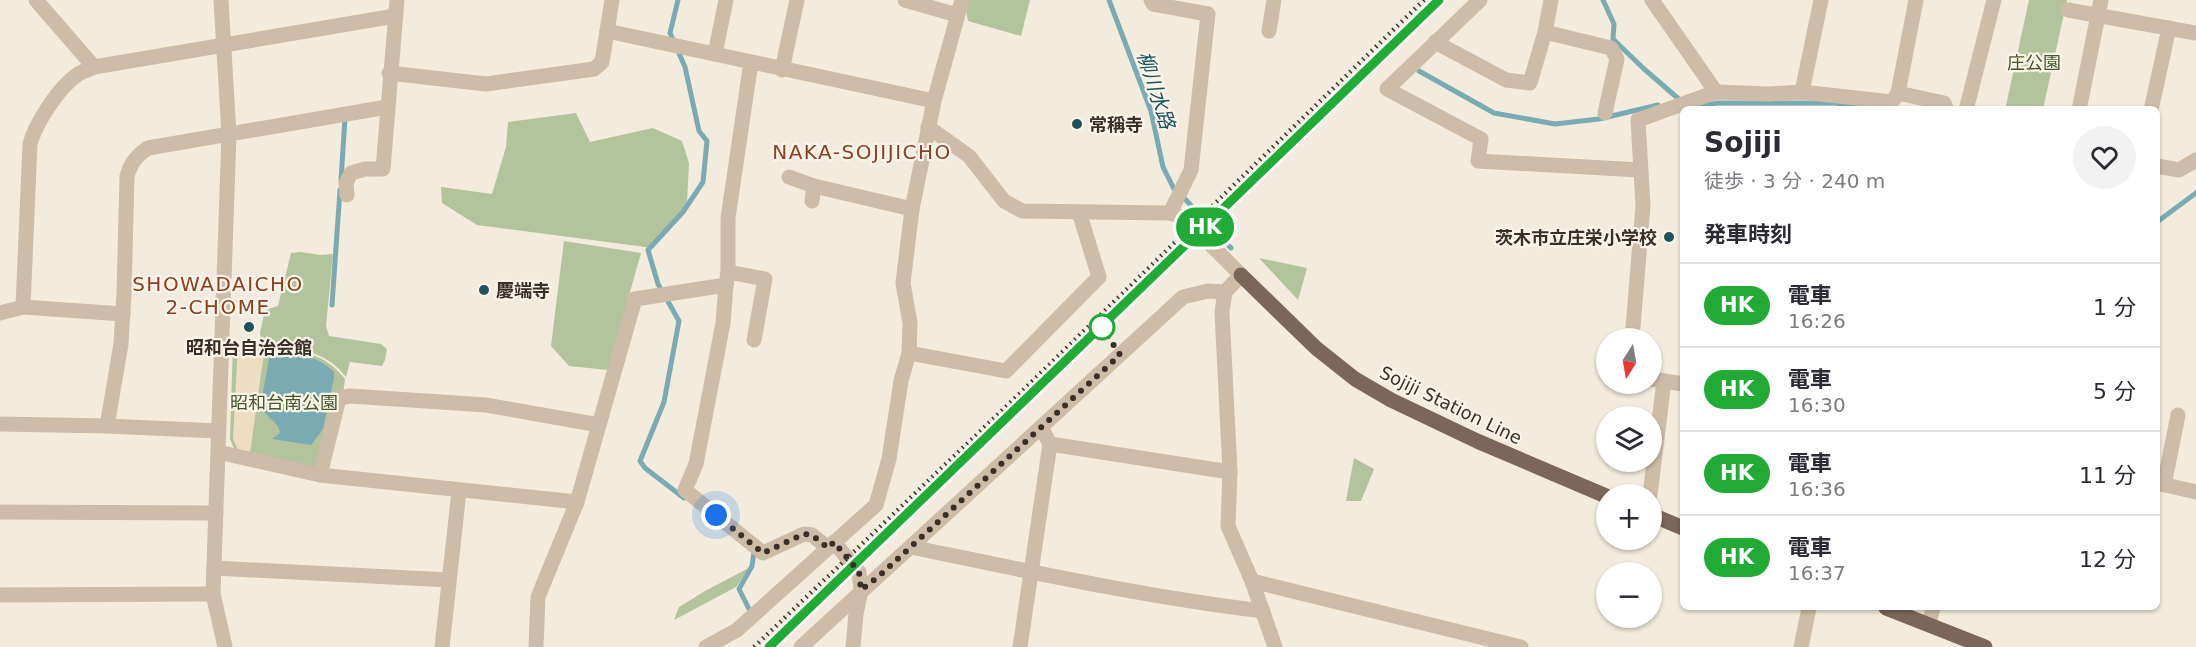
<!DOCTYPE html>
<html lang="ja">
<meta charset="utf-8">
<style>
body{margin:0;font-family:"DejaVu Sans","Noto Sans JP",sans-serif;background:#f2f2f3;color:#2b2b33;height:100vh;display:flex;flex-direction:column;font-size:22px;white-space:nowrap}
*{box-sizing:border-box;margin:0}
p{font-size:20px;color:#7c7c81}
.icon{flex:none;width:33px;height:33px;fill:none;stroke:currentColor;stroke-width:2;stroke-linecap:round;stroke-linejoin:round}
.map{position:relative;flex:1;overflow:hidden}
.drawer{position:absolute;left:1680px;top:106px;width:480px;height:504px;display:flex;flex-direction:column;background:#fff;border-radius:9px;box-shadow:0 2px 4px #0004}
.drawer>*{flex:none}
.badge{padding:0 12px;border-radius:20px;font-size:21px;line-height:39px}
.needle{width:39px;rotate:191deg}
.fabs{position:absolute;left:1596px;top:328px;display:grid;gap:12px}
.fabs a{display:grid;place-items:center;width:66px;height:66px;border-radius:50%;background:#fff;box-shadow:0 2px 4px #0004;font-size:30px}
.you{position:absolute;width:30px;height:30px;margin:-15px;border:4px solid #fff;border-radius:50%;background:#1a73e8;box-shadow:0 0 0 9px #1a73e833}
.map>.badge{position:absolute;translate:-50% -50%;box-shadow:0 0 0 3px #fff}
h2{padding:0 24px;font-size:22px;line-height:54px}
.round{display:grid;place-items:center;flex:none;width:63px;height:63px;border-radius:32px;background:#f2f2f3}
.overview{display:flex;align-items:center;justify-content:space-between;height:102px;padding:0 24px}
h1{font-size:28px;font-weight:800;line-height:45px}
ul{padding:0;list-style:none}
li{display:flex;align-items:center;gap:18px;height:84px;padding:0 24px;border-top:2px solid #e1e1e2}
li div{flex:1}
li b{display:block;font-size:22px}
li em{font-style:normal}
li .badge{min-width:66px;font-weight:700;text-align:center}
.map>svg:first-child{display:block}
.green{fill:#b3c39c}
.plaza{fill:#ecddc3}
.water{fill:#7babb2}
.lines{fill:none;stroke-linecap:round;stroke-linejoin:round}
.stream{stroke:#7babb2;stroke-width:5}
.minor{stroke:#ccbca8;stroke-width:15}
.major{stroke:#7b6759;stroke-width:15}
.rail{stroke:#392f29;stroke-width:4.5;stroke-dasharray:1.5 4.5;stroke-linecap:butt}
.line-casing{stroke:#fff;stroke-width:14}
.line{stroke:#21ab36;stroke-width:9}
.walk{stroke:#392f29;stroke-width:6;stroke-dasharray:0 10.8}
.poi-dot{fill:#1c535c;stroke:#fbf4ea;stroke-width:2}
.stop-dot{fill:#fff;stroke:#21ab36;stroke-width:3}
.labels{text-anchor:middle;dominant-baseline:central;stroke-width:4.5;stroke-linejoin:round;paint-order:stroke}
.park-label{font-size:18px;fill:#44582b;stroke:#fbf4ea}
.poi-label{font-size:18px;font-weight:bold;fill:#392f29;stroke:#fbf4ea;text-anchor:start}
.street-label{font-size:18px;fill:#392f29;stroke:#fbf4ea}
.water-label{font-size:20px;font-style:italic;fill:#1c535c;stroke:#fbf4ea}
.neighbourhood-label{font-size:20px;letter-spacing:1.5px;fill:#8b411e;stroke:#fbf4ea}
</style>
<div class="map">
<svg width="2196" height="647" viewBox="0 0 2196 647">
<rect width="100%" height="100%" fill="#f3ebdd"/>
<!-- green -->
<g class="green">
<path d="M 969,0 L 1030,0 L 1021,36 L 968,21 L 966,10 Z"/>
<path d="M 2029,0 L 2067,0 L 2043,109 L 2005,110 Z"/>
<path d="M 576,113 L 590,142 L 653,128 L 682,141 L 689,163 L 687,203 L 653,248 L 477,225 L 442,203 L 441,187 L 492,194 L 506,147 L 508,122 Z"/>
<path d="M 564,241 L 641,253 L 608,370 L 569,366 L 551,346 Z"/>
<path d="M 301,252 L 321,255 L 333,254 L 326,326 L 329,336 L 381,344 L 387,349 L 385,360 L 382,366 L 350,362 L 346,377 C 326,351 300,349 270,345 C 302,355 321,349 345,379 L 343,394 L 314,471 L 235,451 L 230,439 L 233,342 L 263,344 L 261,343 L 260,333 L 265,310 L 278,306 L 291,253 Z"/>
<path d="M 1259,258 L 1307,268 L 1298,300 Z"/>
<path d="M 1354,458 L 1374,469 L 1361,501 L 1346,501 Z"/>
<path d="M 749,568 L 736,587 L 674,620 L 679,607 L 705,591 Z"/>
</g>
<!-- plaza -->
<path class="plaza" d="M 238,344 L 265,346 L 250,453 L 238,450 L 233,439 Z"/>
<!-- water -->
<path class="water" d="M 281,348 C 300,353 319,357 334,372 L 334,378 L 323,429 L 311,445 L 272,439 L 280,433 L 278,426 L 260,408 L 270,353 L 274,349 Z"/>
<g class="lines">
<!-- stream -->
<g class="stream">
<path d="M 678,0 L 670,33 L 685,67 L 699,131 L 707,141 L 703,182 L 683,212 L 648,250 L 658,284 L 679,321 L 664,402 L 640,461 L 645,468 L 684,498"/>
<path d="M 1109,0 L 1151,111 L 1163,167 L 1174,189"/>
<path d="M 1603,0 L 1614,24 L 1613,39 L 1643,68 L 1681,101"/>
<path d="M 1419,71 L 1494,113 L 1555,124 L 1599,119 L 1658,105"/>
<path d="M 1699,107 L 1717,103 L 1836,103 L 1880,110"/>
<path d="M 341,180 L 345,118"/>
<path d="M 1184,198 L 1231,248"/>
<path d="M 2157,222 L 2196,193"/>
<path d="M 332,305 L 340,190"/>
<path d="M 749,609 L 739,589 L 752,566 L 754,552 L 753,551"/>
</g>
<!-- minor -->
<g class="minor">
<path d="M 36,0 L 94,67"/>
<path d="M 221,0 L 229,135 L 213,594 L 225,647"/>
<path d="M 905,0 L 957,15"/>
<path d="M 1151,0 L 1153,4 L 1208,14 L 1191,170 L 1170,213"/>
<path d="M 1480,0 L 1387,89 L 1481,139 L 1478,161 L 1640,170"/>
<path d="M 1551,0 L 1545,32 L 1611,48 L 1617,59 L 1605,113"/>
<path d="M 1652,0 L 1716,92"/>
<path d="M 2068,10 L 2196,33"/>
<path d="M 607,31 L 934,101"/>
<path d="M 1269,31 L 1274,0"/>
<path d="M 1435,42 L 1506,80 L 1530,83 L 1545,32"/>
<path d="M 715,54 L 726,0"/>
<path d="M 782,70 L 797,0"/>
<path d="M 389,73 L 486,84 L 594,69 L 602,62 L 612,0"/>
<path d="M 1802,92 L 1821,0"/>
<path d="M 1898,93 L 1944,103 L 1947,110"/>
<path d="M 1966,110 L 1994,0"/>
<path d="M 2079,110 L 2101,0"/>
<path d="M 2151,110 L 2169,28"/>
<path d="M 928,127 L 969,156 L 1004,201 L 1022,211 L 1170,213 L 1184,218 L 1241,275 L 1225,292 L 1222,312 L 1230,472 L 1228,526 L 1252,581 L 1275,647"/>
<path d="M 2157,166 L 2179,170 L 2196,160"/>
<path d="M 789,177 L 814,186"/>
<path d="M 347,195 L 346,183 L 351,173 L 365,169 L 383,169 L 397,0"/>
<path d="M 812,201 L 814,186 L 912,209"/>
<path d="M 728,272 L 728,218 L 751,62"/>
<path d="M 726,285 L 723,323 L 696,464 L 685,490 L 763,553 L 804,534 L 812,535 L 828,548"/>
<path d="M 23,307 L 123,314"/>
<path d="M 0,313 L 23,307 L 30,144 C 35,124 59,87 77,75 C 82,71 89,70 94,67 L 395,16"/>
<path d="M 1632,339 L 1643,206 L 1638,120 L 1716,92 L 1769,94 L 1802,92 L 1892,102 L 1898,93 L 1916,0"/>
<path d="M 909,353 L 1006,371 L 1099,277 L 1079,212"/>
<path d="M 1664,381 L 1683,384"/>
<path d="M 0,424 L 107,426 L 218,431"/>
<path d="M 107,426 L 121,344 L 124,293 L 127,176 C 131,163 136,156 148,148 L 387,107"/>
<path d="M 1050,444 L 1230,472"/>
<path d="M 218,452 L 320,475 L 577,502 L 538,597 L 536,647"/>
<path d="M 320,475 L 339,398 L 350,396 L 486,405 L 599,425"/>
<path d="M 2157,483 L 2196,492"/>
<path d="M 2164,485 L 2178,415"/>
<path d="M 1650,495 L 1664,381 L 1652,379"/>
<path d="M 577,502 L 635,299 L 726,285 L 728,272 L 765,279 L 754,340"/>
<path d="M 0,512 L 216,513"/>
<path d="M 834,542 L 859,572 L 861,590 L 856,614 L 853,647"/>
<path d="M 911,547 C 1027,571 1145,597 1263,611"/>
<path d="M 214,568 L 449,580"/>
<path d="M 1252,581 L 1521,647"/>
<path d="M 0,595 L 213,594"/>
<path d="M 1929,624 L 1933,608"/>
<path d="M 442,647 L 459,491"/>
<path d="M 706,647 L 737,630 L 876,505 L 889,459 L 901,381 L 909,353 L 910,323 L 903,283 L 912,209 L 934,101 L 962,0"/>
<path d="M 801,647 L 1183,297 L 1208,291 L 1225,292"/>
<path d="M 1020,647 L 1050,444 L 1041,427"/>
<path d="M 1801,647 L 1809,608"/>
</g>
<!-- major -->
<g class="major">
<path d="M 1241,275 L 1316,348 L 1355,379 L 1391,400 L 1477,441 L 1606,496"/>
<path d="M 1652,515 L 1683,528"/>
<path d="M 1886,608 L 1985,647"/>
</g>
<!-- rail -->
<g class="rail">
<path d="M 1020,405 L 1439,0"/>
<path d="M 754,647 L 1014,399 L 1424,0"/>
<path d="M 770,647 L 1003,421"/>
</g>
</g>
<g class="lines">
<!-- line casing -->
<g class="line-casing">
<path id="line" d="M 769,647 L 1439,0"/>
</g>
<!-- line -->
<use href="#line" class="line"/>
<!-- walk -->
<path class="walk" d="M 716,515 L 763,553 L 804,534 L 812,535 L 828,548 L 834,542 L 859,572 L 861,590 L 878,577 L 1120,355 L 1102,327"/>
</g>
<!-- markers -->
<g class="poi-dot">
<circle cx="1077" cy="124" r="6"/>
<circle cx="1669" cy="237" r="6"/>
<circle cx="484" cy="290" r="6"/>
<circle cx="249" cy="327" r="6"/>
</g>
<circle class="stop-dot" cx="1102" cy="327" r="12"/>
<g class="labels">
<!-- park labels -->
<g class="park-label">
<text x="2034" y="62">庄公園</text>
<text x="284" y="402">昭和台南公園</text>
</g>
<!-- poi labels -->
<g class="poi-label">
<text x="1089" y="124">常稱寺</text>
<text x="1657" y="237" text-anchor="end">茨木市立庄栄小学校</text>
<text x="496" y="290">慶端寺</text>
<text x="249" y="347" text-anchor="middle">昭和台自治会館</text>
</g>
<!-- street labels -->
<g class="street-label">
<text transform="translate(1451 405) rotate(26)">Sojiji Station Line</text>
</g>
<!-- water labels -->
<g class="water-label">
<text transform="translate(1156 90) rotate(72)">柳川水路</text>
</g>
<!-- neighbourhood labels -->
<g class="neighbourhood-label">
<text x="862" y="152">NAKA-SOJIJICHO</text>
<text x="218" y="284">SHOWADAICHO<tspan x="218" dy="23">2-CHOME</tspan></text>
</g>
</g>
</svg>
<div class="fabs">
<a><svg class="needle" viewBox="-14 -14 28 28"><path d="M0-13l5 13h-10z" fill="#e53935"/><path d="M0 13l5-13h-10z" fill="#7c7c81"/></svg></a>
<a><svg class="icon" aria-label="layers" viewBox="0 0 24 24"><path d="M12 4l9 5-9 5-9-5zM3 14l9 5 9-5"/></svg></a>
<a>+</a>
<a>−</a>
</div>
<div class="you" style="left:716px;top:515px"></div>
<b class="badge" style="left:1205px;top:227px;background:#21ab36;color:#fff">HK</b>
<section class="drawer">
<div class="overview"><div><h1>Sojiji</h1><p>徒歩 · 3 分 · 240 m</p></div><a class="round"><svg class="icon" aria-label="heart" viewBox="0 0 24 24"><path d="M12 20l-8-8c-3-5 5-10 8-4 3-6 11-1 8 4z"/></svg></a></div>
<h2>発車時刻</h2>
<ul>
<li><span class="badge" style="background:#21ab36;color:#fff">HK</span><div><b>電車</b><p>16:26</p></div><em>1 分</em></li>
<li><span class="badge" style="background:#21ab36;color:#fff">HK</span><div><b>電車</b><p>16:30</p></div><em>5 分</em></li>
<li><span class="badge" style="background:#21ab36;color:#fff">HK</span><div><b>電車</b><p>16:36</p></div><em>11 分</em></li>
<li><span class="badge" style="background:#21ab36;color:#fff">HK</span><div><b>電車</b><p>16:37</p></div><em>12 分</em></li>
</ul>
</section>
</div>
